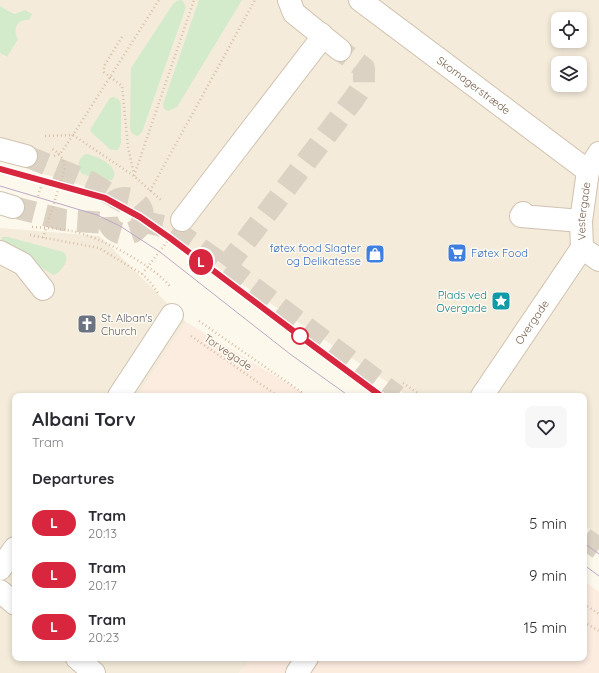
<!DOCTYPE html>
<meta charset="utf-8">
<style>
body{margin:0;font-family:Quicksand,sans-serif;background:#f7f7f7;color:#2b2b33;height:100vh;display:flex;flex-direction:column;font-size:15px;white-space:nowrap}
*{box-sizing:border-box;margin:0}
p{font-size:13px;color:#7c7c81}
.icon{flex:none;width:22px;height:22px;fill:none;stroke:currentColor;stroke-width:2;stroke-linecap:round;stroke-linejoin:round}
.map{position:relative;flex:1;overflow:hidden}
.details{position:absolute;left:12px;top:393px;width:575px;height:268px;display:flex;flex-direction:column;background:#fff;border-radius:8px;box-shadow:0 2px 6px #0003}
.details>*{flex:none}
.badge{padding:0 8px;border-radius:13px;font-size:14px;line-height:26px}
.tools{position:absolute;left:551px;top:12px;display:grid;gap:8px}
.tools a{display:grid;place-items:center;width:36px;height:36px;border-radius:8px;background:#fff;box-shadow:0 2px 6px #0003;font-size:20px}
.map>.badge{position:absolute;translate:-50% -50%;box-shadow:0 0 0 2px #fff}
h2{padding:0 20px;font-size:15px;line-height:36px}
.round{display:grid;place-items:center;flex:none;width:42px;height:42px;border-radius:8px;background:#f7f7f7}
.summary{display:flex;align-items:center;justify-content:space-between;height:68px;padding:0 20px}
h1{font-size:19px;font-weight:700;line-height:30px}
ul{padding:0;list-style:none}
li{display:flex;align-items:center;gap:12px;height:52px;padding:0 20px}
li div{flex:1}
li b{display:block;font-size:15px}
li em{font-style:normal}
li .badge{min-width:44px;font-weight:700;text-align:center}
.map>svg:first-child{display:block}
.residential{fill:#f4ebda;fill-rule:evenodd}
.commercial{fill:#fcece0}
.green{fill:#d3ebca}
.lines{fill:none;stroke-linecap:round;stroke-linejoin:round}
.minor-tunnel{stroke:#dcd2c4;stroke-width:22;stroke-dasharray:22 11;stroke-linecap:butt}
.minor-casing{stroke:#d0c2b0;stroke-width:24}
.path{stroke:#d8bfa6;stroke-width:2.5;stroke-dasharray:1 3;stroke-linecap:butt}
.minor{stroke:#fff;stroke-width:22}
.tram{stroke:#bda9c8;stroke-width:1}
.line-casing{stroke:#fff;stroke-width:9}
.line{stroke:#d7263d;stroke-width:6}
.stop-dot{fill:#fff;stroke:#d7263d;stroke-width:2}
.labels{text-anchor:middle;dominant-baseline:central;stroke-width:3;stroke-linejoin:round;paint-order:stroke}
.street-label{font-size:11px;fill:#79624e;stroke:#fffbf3}
.shop-label{font-size:11px;fill:#366cbe;stroke:#fffbf3;text-anchor:end}
.culture-label{font-size:11px;fill:#0d838f;stroke:#fffbf3;text-anchor:end}
.worship-label{font-size:11px;fill:#5b616d;stroke:#fffbf3;text-anchor:start}
</style>
<div class="map">
<svg width="599" height="673" viewBox="0 0 599 673">
<rect width="100%" height="100%" fill="#fdf8ec"/>
<!-- residential -->
<g class="residential">
<path d="M 0,0 L 599,0 L 599,537 L 584,525 L 584,396 L 408,396 L 190,249 L 135,210 L 90,188 L 25,168 L 31,149 L 0,140 L 0,53 L 6,57 L 18,39 L 15,34 L 15,28 L 18,22 L 24,19 L 25,10 L 14,14 L 0,6 ZM 558,19 L 580,19 L 580,41 L 558,41 ZM 558,63 L 580,63 L 580,85 L 558,85 Z"/>
<path d="M 0,228 L 100,236 L 186,322 L 138,396 L 15,396 L 15,658 L 251,658 L 239,673 L 0,673 Z"/>
</g>
<!-- commercial -->
<g class="commercial">
<path d="M 186,322 L 308,396 L 138,396 Z"/>
<path d="M 584,581 L 599,592 L 599,673 L 239,673 L 251,658 L 584,658 Z"/>
</g>
<!-- green -->
<g class="green">
<path d="M 181,0 L 183,1 L 186,7 L 142,132 L 138,136 C 133,135 131,133 130,128 L 131,68 L 173,4 L 177,1 Z"/>
<path d="M 199,0 L 242,0 L 177,107 L 168,111 L 164,109 L 163,104 Z"/>
<path d="M 0,6 L 14,14 L 25,10 L 32,14 L 29,20 C 17,19 12,29 18,39 L 7,57 L 0,53 Z"/>
<path d="M 113,97 C 118,98 120,100 121,105 L 121,143 L 119,148 L 117,150 L 111,150 L 92,133 L 90,130 L 108,101 L 110,98 Z"/>
<path d="M 85,154 C 96,155 122,167 112,180 L 103,182 L 81,173 L 78,166 L 80,159 Z"/>
<path d="M 2,237 L 8,237 L 63,252 C 72,258 61,273 53,275 L 4,243 L 1,241 Z"/>
</g>
<g class="lines">
<!-- minor-tunnel -->
<g class="minor-tunnel">
<path d="M 26,156 L 90,182 L 118,199"/>
<circle cx="125" cy="216" r="18"/>
<path d="M 13,207 L 64,220 L 108,223"/>
<path d="M 141,221 L 171,228 L 226,267 L 397,396"/>
<path d="M 226,267 L 353,100 L 364,84 L 364,68 L 340,50"/>
<path d="M 584,538 L 599,549"/>
</g>
<!-- minor casing -->
<g class="minor-casing">
<g id="minor">
<path d="M 289,0 L 294,13 L 340,50"/>
<path id="s1" d="M 360,0 L 588,171"/>
<path d="M 0,149 L 26,156"/>
<path d="M 0,203 L 13,207"/>
<path d="M 523,213 L 521,216 L 581,221"/>
<path d="M 182,220 L 321,39 L 321,34"/>
<path id="s2" d="M 582,248 L 581,221 L 588,171 L 599,153"/>
<path d="M 582,248 L 599,260"/>
<path d="M 0,252 L 23,264 L 43,289"/>
<path d="M 119,396 L 172,315"/>
<path id="s3" d="M 482,396 L 582,248"/>
<path d="M 0,569 L 15,548"/>
<path d="M 0,591 L 15,604"/>
<path d="M 77,658 L 94,673"/>
<path d="M 297,673 L 307,658"/>
</g>
</g>
<!-- path -->
<g class="path">
<path d="M 122,37 L 104,66 L 104,72 L 122,86 L 128,147 L 134,174"/>
<path d="M 45,136 L 73,135 L 134,176 L 162,201"/>
<path d="M 54,156 L 60,154 L 73,135 L 159,0"/>
<path d="M 134,176 L 194,0"/>
<path d="M 150,191 L 255,0"/>
<path d="M 38,196 L 44,178"/>
<path d="M 32,227 C 45,228 58,228 71,231 C 97,235 157,267 171,288"/>
<path d="M 30,235 L 99,248 L 142,274 L 150,282 L 158,293"/>
<path d="M 43,238 L 65,168 C 64,159 60,153 52,149"/>
<path d="M 142,274 L 167,242"/>
<path d="M 199,321 L 307,396"/>
<path d="M 191,336 L 278,396"/>
<path d="M 403,383 L 422,396"/>
<path d="M 584,604 L 599,614"/>
<path d="M 584,622 L 599,631"/>
</g>
<!-- minor -->
<use href="#minor" class="minor"/>
<!-- tram -->
<g class="tram">
<path d="M 0,169 L 105,198 L 140,217 L 170,238 L 300,336 L 381,396"/>
<path d="M 0,186 L 97,215 L 120,226 L 160,252 L 290,354 L 349,396"/>
<path d="M 584,543 L 599,554"/>
<path d="M 584,565 L 599,576"/>
</g>
</g>
<g class="lines">
<!-- line casing -->
<g class="line-casing">
<path id="line" d="M 0,169 L 105,198 L 140,217 L 170,238 L 300,336 L 381,396"/>
</g>
<!-- line -->
<use href="#line" class="line"/>
</g>
<!-- icons -->
<defs>
<g id="supermarket-square" transform="scale(1)"><rect x="-9" y="-9" width="18" height="18" rx="4" fill="#3f7fe0" stroke="#fffbf3"/><path d="M-6-5.5h2.5l.6 2H6L4.5 2H-2.5L-4.4-4H-6ZM-1.5 3.2a1.3 1.3 0 1 0 .1 0ZM3 3.2a1.3 1.3 0 1 0 .1 0Z" fill="#fff"/></g>
<g id="shop-square" transform="scale(1)"><rect x="-9" y="-9" width="18" height="18" rx="4" fill="#3f7fe0" stroke="#fffbf3"/><path d="M-5-2.5h2.3a2.7 3.5 0 0 1 5.4 0H5L5.5 6h-11ZM-1.5-2.5h3a1.5 2.3 0 0 0-3 0Z" fill="#fff"/></g>
<g id="sight-square" transform="scale(1)"><rect x="-9" y="-9" width="18" height="18" rx="4" fill="#0f9aa8" stroke="#fffbf3"/><path d="M0-6L1.8-2.2L6-1.7L2.9 1.2L3.7 5.4L0 3.3L-3.7 5.4L-2.9 1.2L-6-1.7L-1.8-2.2Z" fill="#fff"/></g>
<g id="church-square" transform="scale(1)"><rect x="-9" y="-9" width="18" height="18" rx="4" fill="#6b7280" stroke="#fffbf3"/><path d="M-1.2-6h2.4v3.5h3.3v2.4h-3.3V6h-2.4V-.1h-3.3v-2.4h3.3Z" fill="#fff"/></g>
</defs>
<g fill-rule="evenodd">
<use href="#supermarket-square" x="457" y="253"/>
<use href="#shop-square" x="375" y="254"/>
<use href="#sight-square" x="501" y="301"/>
<use href="#church-square" x="87" y="324"/>
</g>
<!-- markers -->
<circle class="stop-dot" cx="300" cy="336" r="8"/>
<g class="labels">
<!-- street labels -->
<g class="street-label">
<text stroke="none"><textPath href="#s1" startOffset="142">Skomagerstræde</textPath></text>
<text stroke="none"><textPath href="#s2" startOffset="37">Vestergade</textPath></text>
<text stroke="none"><textPath href="#s3" startOffset="89">Overgade</textPath></text>
<text transform="translate(228 352) rotate(34)">Torvegade</text>
</g>
<!-- shop labels -->
<g class="shop-label">
<text x="361" y="248">føtex food Slagter<tspan x="361" dy="13">og Delikatesse</tspan></text>
<text x="471" y="253" text-anchor="start">Føtex Food</text>
</g>
<!-- culture labels -->
<g class="culture-label">
<text x="487" y="295">Plads ved<tspan x="487" dy="13">Overgade</tspan></text>
</g>
<!-- worship labels -->
<g class="worship-label">
<text x="101" y="318">St. Alban's<tspan x="101" dy="13">Church</tspan></text>
</g>
</g>
</svg>
<div class="tools">
<a><svg class="icon" aria-label="locate" viewBox="0 0 24 24"><circle cx="12" cy="12" r="6"/><path d="M12 2v4M12 18v4M2 12h4M18 12h4"/></svg></a>
<a><svg class="icon" aria-label="layers" viewBox="0 0 24 24"><path d="M12 4l9 5-9 5-9-5zM3 14l9 5 9-5"/></svg></a>
</div>
<b class="badge" style="left:201px;top:262px;background:#d7263d;color:#fff">L</b>
<section class="details">
<div class="summary"><div><h1>Albani Torv</h1><p>Tram</p></div><a class="round"><svg class="icon" aria-label="heart" viewBox="0 0 24 24"><path d="M12 20l-8-8c-3-5 5-10 8-4 3-6 11-1 8 4z"/></svg></a></div>
<h2>Departures</h2>
<ul>
<li><span class="badge" style="background:#d7263d;color:#fff">L</span><div><b>Tram</b><p>20:13</p></div><em>5 min</em></li>
<li><span class="badge" style="background:#d7263d;color:#fff">L</span><div><b>Tram</b><p>20:17</p></div><em>9 min</em></li>
<li><span class="badge" style="background:#d7263d;color:#fff">L</span><div><b>Tram</b><p>20:23</p></div><em>15 min</em></li>
</ul>
</section>
</div>
